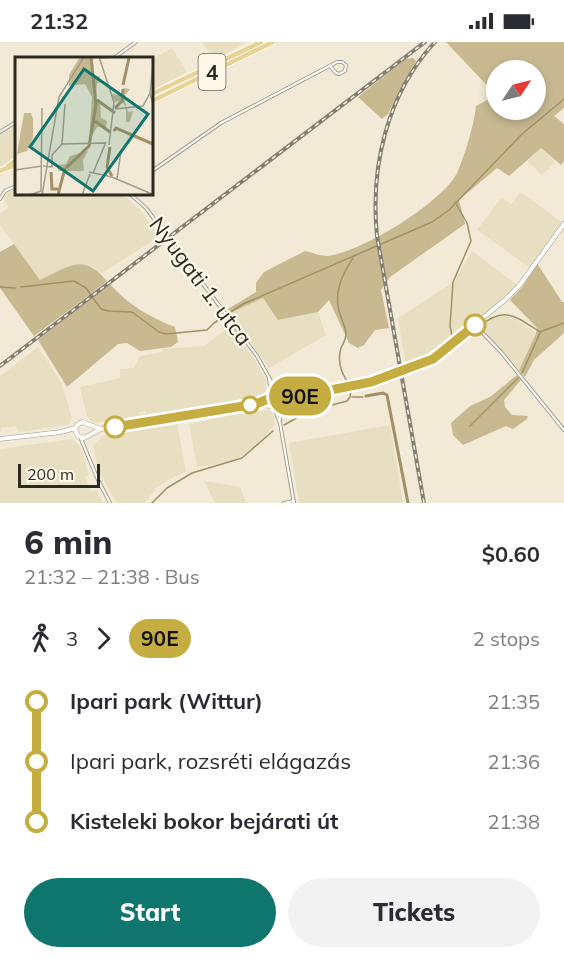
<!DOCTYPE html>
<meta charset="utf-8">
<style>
body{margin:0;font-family:Mulish,sans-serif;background:#f2f2f3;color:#2b2b33;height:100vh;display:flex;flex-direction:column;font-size:22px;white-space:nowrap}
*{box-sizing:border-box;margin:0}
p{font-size:20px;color:#7c7c81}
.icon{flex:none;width:33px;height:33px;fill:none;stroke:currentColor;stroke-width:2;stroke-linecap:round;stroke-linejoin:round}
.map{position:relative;height:461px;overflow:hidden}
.drawer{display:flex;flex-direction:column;background:#fff;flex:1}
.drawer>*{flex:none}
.badge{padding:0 12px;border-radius:20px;font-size:21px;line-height:39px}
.needle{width:39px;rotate:55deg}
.tools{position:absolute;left:486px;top:18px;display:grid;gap:12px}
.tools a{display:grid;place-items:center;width:60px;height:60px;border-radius:50%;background:#fff;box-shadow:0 3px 9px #0003;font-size:30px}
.scale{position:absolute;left:18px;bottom:15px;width:82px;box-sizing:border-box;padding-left:6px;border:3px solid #2c2921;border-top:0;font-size:16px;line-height:21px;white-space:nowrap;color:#2c2921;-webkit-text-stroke:4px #fef8e8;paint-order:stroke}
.map>.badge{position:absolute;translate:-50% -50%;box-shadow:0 0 0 3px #fff}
.legs{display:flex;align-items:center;gap:9px;height:66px;padding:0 24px;font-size:20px}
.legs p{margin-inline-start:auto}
.head{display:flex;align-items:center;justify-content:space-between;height:102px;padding:0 24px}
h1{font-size:33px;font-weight:800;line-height:45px}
.cta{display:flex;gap:12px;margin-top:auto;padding:12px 24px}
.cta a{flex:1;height:69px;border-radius:36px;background:#0f766e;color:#fff;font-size:24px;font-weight:800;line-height:69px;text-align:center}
.cta a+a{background:#f2f2f3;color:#2b2b33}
ul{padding:0 24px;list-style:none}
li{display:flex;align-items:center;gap:21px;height:60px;font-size:22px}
li i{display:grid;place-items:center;width:9px;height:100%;margin:0 8px;background:currentColor}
li i::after{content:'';width:15px;height:15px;margin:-8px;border:4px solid;border-radius:50%;background:#fff}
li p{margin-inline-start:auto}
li:first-child i{background:linear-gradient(#0000 50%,currentColor 0)}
li:last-child i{background:linear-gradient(currentColor 50%,#0000 0)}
.status{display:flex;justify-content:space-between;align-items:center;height:42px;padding:0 30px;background:#fff;direction:ltr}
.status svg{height:16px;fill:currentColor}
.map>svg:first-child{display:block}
.built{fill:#e8dec2}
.green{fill:#c8b991}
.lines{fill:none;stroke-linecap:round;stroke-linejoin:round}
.stream{stroke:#a29166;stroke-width:1.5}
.canal{stroke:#a29166;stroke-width:3}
.street-casing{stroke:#a19a87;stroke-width:4}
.secondary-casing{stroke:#a19a87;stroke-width:5}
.primary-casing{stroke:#fff;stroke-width:6}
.street{stroke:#fff;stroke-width:2}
.secondary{stroke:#fff;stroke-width:4}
.primary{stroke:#e8d396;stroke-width:4.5}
.rail-casing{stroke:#837e71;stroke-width:4}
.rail{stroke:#fef8e8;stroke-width:1.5;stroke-dasharray:4.5;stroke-linecap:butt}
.line-1-casing{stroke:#fff;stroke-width:14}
.line-1{stroke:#c6ad42;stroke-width:9}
.stop-1-dot{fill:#fff;stroke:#c6ad42;stroke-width:3}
.labels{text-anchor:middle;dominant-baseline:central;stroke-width:4.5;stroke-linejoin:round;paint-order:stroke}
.shield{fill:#fef8e8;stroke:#6b675d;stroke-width:1.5}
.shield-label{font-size:21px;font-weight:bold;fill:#2c2921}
.street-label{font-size:22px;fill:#2c2921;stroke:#fef8e8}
.inset-river{fill:none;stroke:#a29166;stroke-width:3}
.inset-road{fill:none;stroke:#a39d8e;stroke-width:1.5}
.view{fill:#0f766e;fill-opacity:0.15;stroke:#0f766e;stroke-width:3}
.inset-edge{fill:none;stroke:#2c2921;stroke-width:3}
</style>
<div class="status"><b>21:32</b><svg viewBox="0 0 49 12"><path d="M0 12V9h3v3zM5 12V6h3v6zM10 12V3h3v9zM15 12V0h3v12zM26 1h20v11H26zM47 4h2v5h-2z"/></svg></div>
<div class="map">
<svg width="564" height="461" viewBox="0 0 564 461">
<rect width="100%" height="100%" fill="#f2ead6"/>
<!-- built -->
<g class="built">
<path d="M 202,0 L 246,0 L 214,18 Z"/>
<path d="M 172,6 L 187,30 L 152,48 L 152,17 Z"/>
<path d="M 16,83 L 16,116 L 0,124 L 0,93 Z"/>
<path d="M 541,106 L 555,120 L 542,133 L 527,119 Z"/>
<path d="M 16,147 L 16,152 L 123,152 L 139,167 L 160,194 L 101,232 L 93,225 L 75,222 L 40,238 L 0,183 L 0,171 L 9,166 L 4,157 L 7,151 Z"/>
<path d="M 521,150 L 564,182 L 564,194 L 561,190 L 533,228 L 477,188 L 502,155 L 511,162 Z"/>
<path d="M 472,209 L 517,243 L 444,307 L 432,315 L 406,325 L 398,276 L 454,240 Z"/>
<path d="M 264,256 L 278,278 L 318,270 L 326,293 L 269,326 L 230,271 Z"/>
<path d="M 500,273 L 514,276 L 537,291 L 519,328 L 481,285 L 490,278 Z"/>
<path d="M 231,284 L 257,321 L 266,338 L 266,354 L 145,374 L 145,369 L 138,371 L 141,374 L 93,381 L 87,374 L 80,345 L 120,336 L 120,327 L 134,326 L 140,314 L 163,310 L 162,307 L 204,304 Z"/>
<path d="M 38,305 L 61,340 L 72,376 L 68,383 L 19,390 L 16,384 L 1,386 L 0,392 L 0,334 Z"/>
<path d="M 269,368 L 273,371 L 275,383 L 254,407 L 232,419 L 197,425 L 189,382 L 232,373 Z"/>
<path d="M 177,381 L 186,430 L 172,436 L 156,446 L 145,461 L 117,461 L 99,431 L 93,404 L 102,394 Z"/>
<path d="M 390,383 L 403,461 L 299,461 L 289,401 Z"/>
<path d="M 72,397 L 80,404 L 89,433 L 85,435 L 91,450 L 97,448 L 103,461 L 0,461 L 0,407 Z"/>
<path d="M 204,439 L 240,445 L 246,461 L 215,461 Z"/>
</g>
<!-- green -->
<g class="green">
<path d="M 446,0 L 564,0 L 564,66 L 554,74 L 564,82 L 564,119 L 561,123 L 541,106 L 509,134 L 497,126 L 459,158 L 465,182 L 390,235 L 381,248 L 389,286 L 375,288 L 364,303 L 358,306 L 349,301 L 329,258 L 318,270 L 278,278 L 263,256 L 230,271 L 228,267 L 256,250 L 256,241 L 264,230 L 305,209 C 311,210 320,214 327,214 C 360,211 442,161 457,131 C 465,113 474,83 476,64 L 496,53 L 496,68 L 536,68 L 536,28 L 496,28 L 496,53 Z"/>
<path d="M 413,16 L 416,19 L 388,72 L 382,77 L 358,55 L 405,17 Z"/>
<path d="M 14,202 L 40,238 C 69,225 82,210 107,239 L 92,251 L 94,254 L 110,242 C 127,262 151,276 175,285 L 178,300 L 171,305 L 140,309 L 127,301 L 118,302 L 67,345 L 38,298 L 91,256 L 88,254 L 34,294 L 0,246 L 0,210 Z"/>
<path d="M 537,221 L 562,260 L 564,260 L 564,291 L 534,318 L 525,335 L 519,328 L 536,292 L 537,286 L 510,258 L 523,244 Z"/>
<path d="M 517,333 L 521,338 L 504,358 L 505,365 L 512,373 L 528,374 L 527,377 L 513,387 L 506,384 L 463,403 L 453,393 L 451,381 L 470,364 L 490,355 Z"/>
</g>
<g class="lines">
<!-- stream -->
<g class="stream">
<path d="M 0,245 L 15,246"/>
<path d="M 21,245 L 74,239 L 86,246 L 101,267 L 109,269 L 132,270 L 159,290 L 166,292 L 207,288 L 214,281 L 243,262 L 432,180 L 449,168 L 522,92 L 564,57"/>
<path d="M 480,284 C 505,263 516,275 540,290 L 564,281"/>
<path d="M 453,299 L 450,284 L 453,240 L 471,199 L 467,181 L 455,160"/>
<path d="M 453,304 L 454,306 L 477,287"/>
<path d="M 522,331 L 540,291"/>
<path d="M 349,342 C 341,331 337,319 341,306 C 343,302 346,297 346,292 C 346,285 341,277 339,269 C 334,250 342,232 353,216"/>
<path d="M 352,355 L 363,355"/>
<path d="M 284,383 L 309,369 L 347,359 L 350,355 L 351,347"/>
<path d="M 470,384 L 518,336"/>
<path d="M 152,461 L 167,446 L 192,431 L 242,416 L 273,389"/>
</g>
<!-- canal -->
<path class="canal" d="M 366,354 L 383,351 L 387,353 L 408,461"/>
<!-- street casing -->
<g class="street-casing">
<g id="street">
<path d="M 114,16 L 136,0"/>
<path d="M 0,90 L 16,80"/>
<path d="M 152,129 L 221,81 L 337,20 L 342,20 L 346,23 L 345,29 L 339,32 L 336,31 L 330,24"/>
<path d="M 130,152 L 146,166 L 257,314 L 277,350"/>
<path d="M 0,157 L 5,149 L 16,144"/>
<path d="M 475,283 L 501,310 L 564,388"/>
<path d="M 269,336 L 271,351"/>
<path d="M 274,366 L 280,381 L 294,461"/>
<path d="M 280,378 L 281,365"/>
<path d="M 81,397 L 98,438 L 110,461"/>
<path d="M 284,461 L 294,459"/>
</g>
</g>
<!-- secondary casing -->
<g class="secondary-casing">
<g id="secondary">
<path d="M 256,361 L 279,366 L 284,360 L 295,355 L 362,342 L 435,315 L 506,257 L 519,244 L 564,182"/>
<path d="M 101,387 L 82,380 L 77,383 L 75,388 L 78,394 L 84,396 L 101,387 L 256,361 L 268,357 L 275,350 L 294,355"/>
<path d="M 0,397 L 61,390 L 75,386"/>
</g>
</g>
<!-- primary casing -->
<g class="primary-casing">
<g id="primary">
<path d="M 152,52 L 261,0"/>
<path d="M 152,59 L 273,0"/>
<path d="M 8,124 L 16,118"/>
<path d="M 0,129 L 16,123"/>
</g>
</g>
<!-- street -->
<use href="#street" class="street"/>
<!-- secondary -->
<use href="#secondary" class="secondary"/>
<!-- primary -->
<use href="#primary" class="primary"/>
<!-- rail casing -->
<g class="rail-casing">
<g id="rail">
<path d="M 0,324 L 425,0"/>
<path d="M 424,461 L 377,194 C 370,125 387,52 435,0"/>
</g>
</g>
<!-- rail -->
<use href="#rail" class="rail"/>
</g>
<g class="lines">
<!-- line-1 casing -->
<g class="line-1-casing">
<path id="line-1" d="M 115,385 L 256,362 L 268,357 L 275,350 L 295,355 L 371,340 L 433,317 L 475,283"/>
</g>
<!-- line-1 -->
<use href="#line-1" class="line-1"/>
</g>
<!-- markers -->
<g class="stop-1-dot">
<circle cx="475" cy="283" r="10"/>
<circle cx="250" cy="363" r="8"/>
<circle cx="115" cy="385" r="10"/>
</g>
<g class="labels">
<!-- shield labels -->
<rect class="shield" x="198.5" y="12" width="27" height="36" rx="4.5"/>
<g class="shield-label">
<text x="212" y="30">4</text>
</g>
<!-- street labels -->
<g class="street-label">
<text transform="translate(201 239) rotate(53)">Nyugati 1. utca</text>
</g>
</g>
<!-- overview -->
<g transform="translate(15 15)">
<rect width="138" height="138" fill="#f2ead6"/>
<path d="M 65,0 L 80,2 L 77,3 L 78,20 L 84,19 L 86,25 L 82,26 L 81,42 L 85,43 L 86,61 L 92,64 L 91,70 L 82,70 L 74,84 L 77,40 L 70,27 L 54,29 L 54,18 ZM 108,31 L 115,32 L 109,40 L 113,55 L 118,54 L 115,65 L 111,65 L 111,50 L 106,44 L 100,45 L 97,37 L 105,38 ZM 9,56 L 16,56 L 18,62 L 18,81 L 12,94 L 2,97 ZM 73,94 L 68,103 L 69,114 L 43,114 L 44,108 L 51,107 L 55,99 Z" fill="#c8b991"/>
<path class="inset-river" d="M 108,28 L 114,1M 82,43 L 100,56M 100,51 L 107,44 L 108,32M 80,64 L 95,75M 99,74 L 101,71 L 138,87M 95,90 L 92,110 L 97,119M 51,111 L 74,89 L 81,48 L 76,0M 36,115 L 37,132 L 43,132M 43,138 L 50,111"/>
<path class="inset-road" d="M 84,0 L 99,45 L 94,88M 85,1 L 103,0M 138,7 L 135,36 L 138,48M 100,52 L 128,49 L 135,36M 47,87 L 50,47M 28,109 L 37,110 L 37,98 L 47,87 L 90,86M 0,113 L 27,109M 74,115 L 97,120 L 137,137M 78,116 L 91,85M 102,122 L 106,94M 15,138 L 26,134 L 27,51M 27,138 L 44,40 L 69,0M 67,138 L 75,117"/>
<path class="view" d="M 69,12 L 133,57 L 78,134 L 15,90 Z"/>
<rect width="138" height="138" class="inset-edge"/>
</g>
</svg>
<div class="tools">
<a><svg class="needle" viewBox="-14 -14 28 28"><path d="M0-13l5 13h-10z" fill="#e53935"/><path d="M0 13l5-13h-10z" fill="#7c7c81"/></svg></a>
</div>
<div class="scale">200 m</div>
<b class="badge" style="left:300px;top:354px;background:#c6ad42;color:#111">90E</b>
</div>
<section class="drawer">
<div class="head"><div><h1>6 min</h1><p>21:32 – 21:38 · Bus</p></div><b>$0.60</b></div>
<div class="legs"><svg class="icon" aria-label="walk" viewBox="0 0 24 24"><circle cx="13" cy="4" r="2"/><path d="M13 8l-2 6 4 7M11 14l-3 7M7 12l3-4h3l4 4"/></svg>3<svg class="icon" aria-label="forward" viewBox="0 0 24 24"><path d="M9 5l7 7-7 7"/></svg><b class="badge" style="background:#c6ad42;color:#111">90E</b><p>2 stops</p></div>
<ul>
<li><i style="color:#c6ad42"></i><b>Ipari park (Wittur)</b><p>21:35</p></li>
<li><i style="color:#c6ad42"></i><span>Ipari park, rozsréti elágazás</span><p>21:36</p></li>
<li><i style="color:#c6ad42"></i><b>Kisteleki bokor bejárati út</b><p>21:38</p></li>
</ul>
<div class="cta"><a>Start</a><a>Tickets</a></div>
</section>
